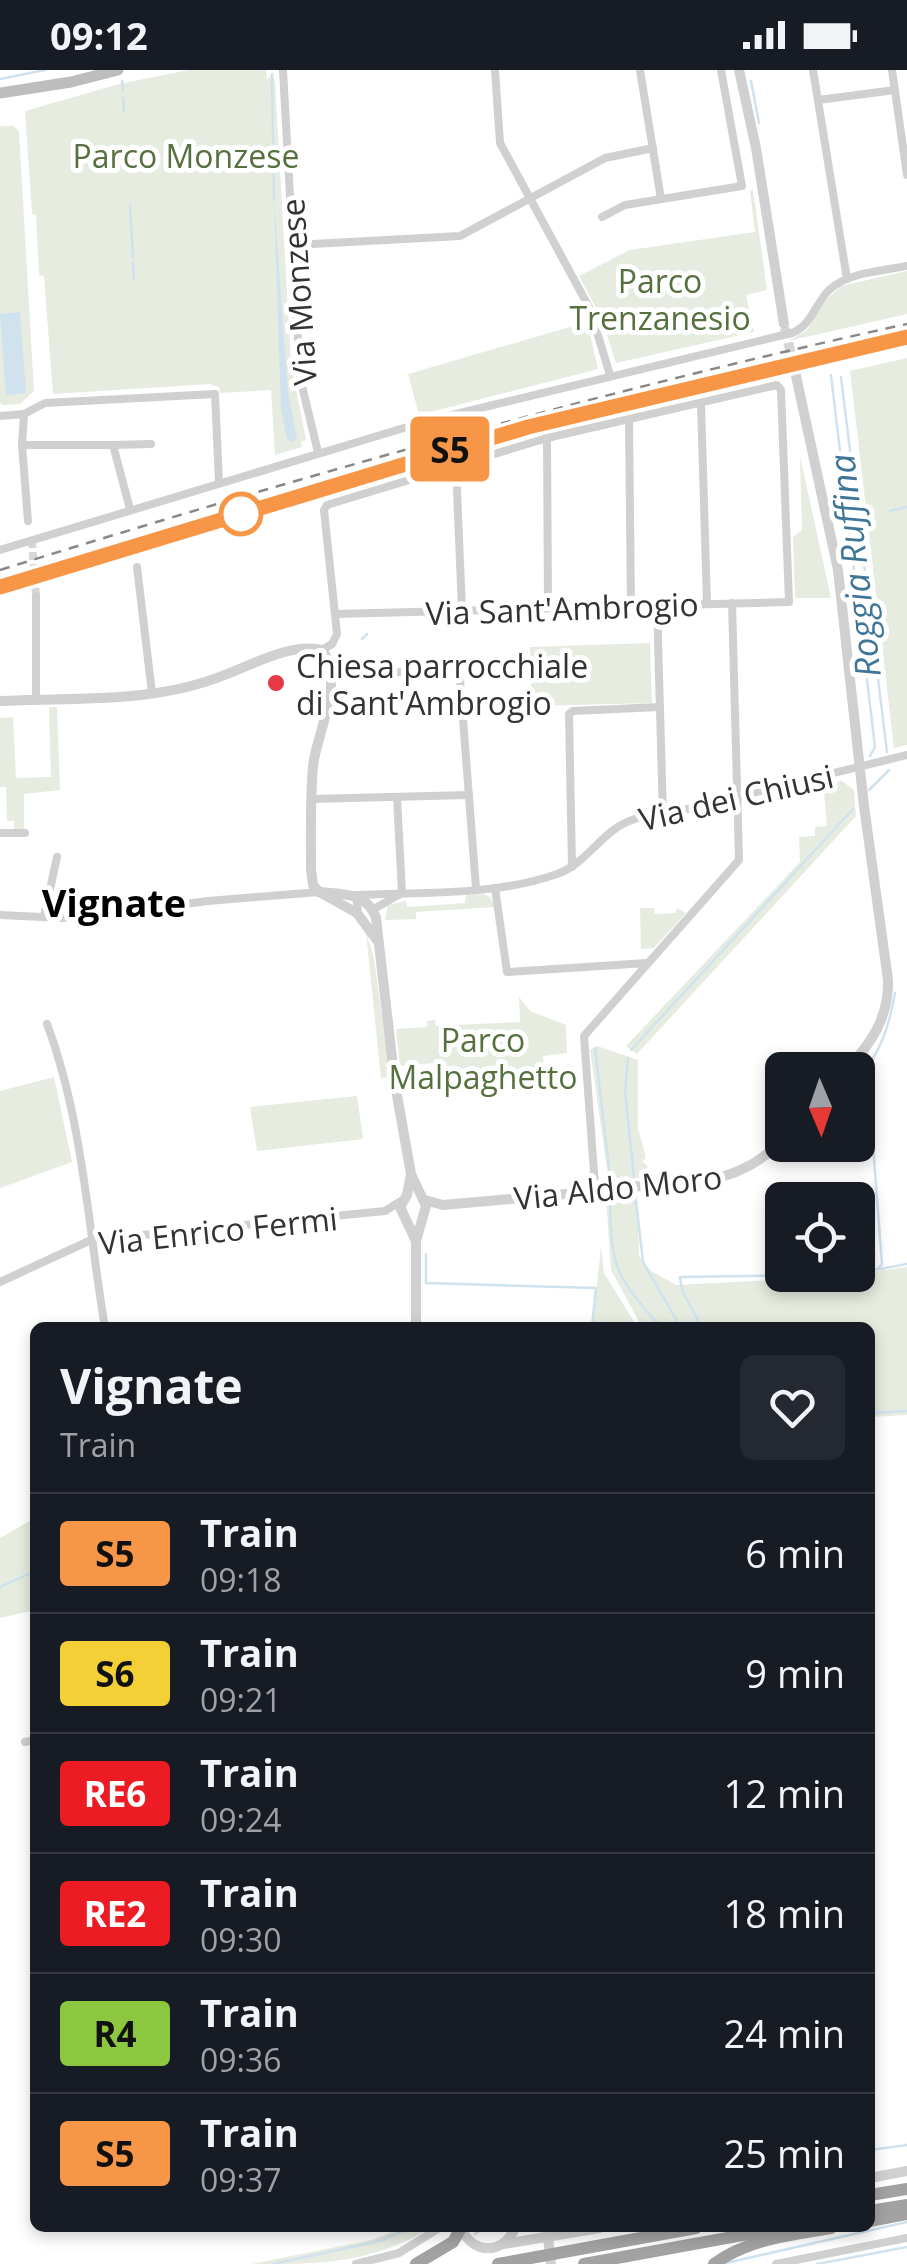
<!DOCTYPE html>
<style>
body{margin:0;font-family:"Open Sans",sans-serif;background:#242831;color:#f1f3f6;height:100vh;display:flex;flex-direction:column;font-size:38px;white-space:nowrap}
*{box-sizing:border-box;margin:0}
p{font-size:32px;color:#9ea1a6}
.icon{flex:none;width:55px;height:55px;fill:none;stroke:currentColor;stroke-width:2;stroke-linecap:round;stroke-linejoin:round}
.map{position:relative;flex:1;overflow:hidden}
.sheet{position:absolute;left:30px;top:1252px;width:845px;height:910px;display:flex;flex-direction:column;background:#171b24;border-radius:15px;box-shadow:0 5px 15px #0003}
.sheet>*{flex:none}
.badge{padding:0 20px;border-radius:8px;font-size:35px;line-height:65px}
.needle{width:65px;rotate:178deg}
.tools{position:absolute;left:765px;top:982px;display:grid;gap:20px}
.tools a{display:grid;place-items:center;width:110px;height:110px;border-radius:15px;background:#171b24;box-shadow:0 5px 15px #0003;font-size:50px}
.map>.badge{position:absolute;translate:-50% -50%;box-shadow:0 0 0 5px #fff}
.round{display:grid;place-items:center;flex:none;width:105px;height:105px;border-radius:15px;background:#242831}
.head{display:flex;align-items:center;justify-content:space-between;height:170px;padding:0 30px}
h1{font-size:48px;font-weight:700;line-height:75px}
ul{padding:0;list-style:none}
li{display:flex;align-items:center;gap:30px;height:120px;padding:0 30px;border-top:2px solid #363941}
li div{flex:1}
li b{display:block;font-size:38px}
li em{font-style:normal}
li .badge{min-width:110px;font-weight:700;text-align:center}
.status{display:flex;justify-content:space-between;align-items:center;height:70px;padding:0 50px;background:#171b24;direction:ltr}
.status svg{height:28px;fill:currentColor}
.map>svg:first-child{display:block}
.green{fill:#e6ecdf}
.water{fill:#cfe2ee}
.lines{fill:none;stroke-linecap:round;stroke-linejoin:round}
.stream{stroke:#cfe2ee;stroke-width:2.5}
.minor-tunnel{stroke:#d6d6d6;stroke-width:8;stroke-dasharray:8 4;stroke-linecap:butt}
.tertiary-tunnel{stroke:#d6d6d6;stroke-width:10;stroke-dasharray:10 5;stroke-linecap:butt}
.minor{stroke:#d0d0d0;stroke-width:8}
.tertiary{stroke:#d0d0d0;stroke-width:10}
.secondary{stroke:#bdbdbd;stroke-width:11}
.trunk{stroke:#a2a2a2;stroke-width:12}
.rail{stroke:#888;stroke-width:2.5;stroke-dasharray:10 8;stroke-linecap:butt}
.line-casing{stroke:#fff;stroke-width:22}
.line{stroke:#f79647;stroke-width:15}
.stop-dot{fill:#fff;stroke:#f79647;stroke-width:5}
.poi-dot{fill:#e63946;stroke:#fff;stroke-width:4}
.labels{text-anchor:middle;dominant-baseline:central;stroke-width:10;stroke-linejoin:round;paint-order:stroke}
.park-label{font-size:32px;fill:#56703f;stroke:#fff}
.street-label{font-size:32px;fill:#333;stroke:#fff}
.poi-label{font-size:32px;fill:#333;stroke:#fff;text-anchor:start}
.water-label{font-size:35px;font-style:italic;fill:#3f7597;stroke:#fff}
.quarter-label{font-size:38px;font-weight:bold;fill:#000;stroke:#fff}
</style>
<div class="status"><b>09:12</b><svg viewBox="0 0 49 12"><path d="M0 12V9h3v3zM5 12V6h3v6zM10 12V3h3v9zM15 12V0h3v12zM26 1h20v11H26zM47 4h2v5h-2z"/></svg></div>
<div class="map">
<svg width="907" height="2194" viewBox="0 0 907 2194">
<rect width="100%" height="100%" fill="#fff"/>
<!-- green -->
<g class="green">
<path d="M 189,0 L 266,0 L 267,10 L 272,4 L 275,12 L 291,293 L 306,370 L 301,372 L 302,377 L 275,385 L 271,320 L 220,323 L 219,317 L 209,314 L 53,324 L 44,206 L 39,205 L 36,145 L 32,144 L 25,41 L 119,14 Z"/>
<path d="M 0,56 L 13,56 L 19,61 L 34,321 L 20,334 L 3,335 L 0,333 Z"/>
<path d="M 753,120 L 767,220 L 746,225 L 754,262 L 616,293 L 602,249 L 579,206 L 630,180 L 755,162 L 750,121 Z"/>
<path d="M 907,201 L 907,244 L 788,271 L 807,260 L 826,230 L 841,216 Z"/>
<path d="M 587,252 L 598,299 L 419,345 L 408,304 Z"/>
<path d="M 907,288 L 907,675 L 894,678 L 850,301 Z"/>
<path d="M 800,386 L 831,528 L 795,528 L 793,467 L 802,460 Z"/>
<path d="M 650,573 L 652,633 L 532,636 L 530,577 Z"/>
<path d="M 49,637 L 57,637 L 60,720 L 24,724 L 24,760 L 14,760 L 14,751 L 7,751 L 6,717 L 0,717 L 0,648 L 13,647 L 16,708 L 51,707 Z"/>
<path d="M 842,711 L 854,720 L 856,746 L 637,984 L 626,976 L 800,792 L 799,767 L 815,766 L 815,757 L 827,756 L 824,723 L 816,723 L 815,715 Z"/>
<path d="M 483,824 L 490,827 L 495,837 L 416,842 L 416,849 L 385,850 L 388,835 L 406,831 L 407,837 L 465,833 L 466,825 Z"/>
<path d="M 640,838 L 654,838 L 655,844 L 676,843 L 677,838 L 686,843 L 654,878 L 641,879 Z"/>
<path d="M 366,863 L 374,888 L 390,1007 L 381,1008 Z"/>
<path d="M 519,927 L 530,941 L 566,955 L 567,983 L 543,986 L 545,1015 L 449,1023 L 446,992 L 400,996 L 396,959 L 427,957 L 427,951 L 435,950 L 436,956 L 520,952 Z"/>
<path d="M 597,976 L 638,990 L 638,1058 L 646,1088 L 642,1092 L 647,1095 L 649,1107 L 625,1109 L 608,1106 L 590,980 Z"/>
<path d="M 54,1007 L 72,1092 L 0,1118 L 0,1021 Z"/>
<path d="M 357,1026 L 363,1069 L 257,1081 L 250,1037 Z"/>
<path d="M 637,1125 L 639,1186 L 651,1201 L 676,1215 L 833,1207 L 907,1197 L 907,1345 L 870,1347 L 870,1258 L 642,1257 L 611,1200 L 606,1127 Z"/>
<path d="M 601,1176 L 604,1203 L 636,1255 L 593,1255 Z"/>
<path d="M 35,1448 L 35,1540 L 0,1548 L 0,1468 Z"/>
<path d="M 403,2158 L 431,2158 C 369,2194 324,2194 252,2194 L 371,2170 Z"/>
</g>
<!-- water -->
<g class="water">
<path d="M 274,130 L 288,322 L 297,369 L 292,372 L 287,369 L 281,339 Z"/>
<path d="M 20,242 L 26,323 L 6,325 L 0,244 Z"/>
</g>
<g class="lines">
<!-- stream -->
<g class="stream">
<path d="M 272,4 L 274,130"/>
<path d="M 0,9 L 45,0"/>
<path d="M 122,11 L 123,22"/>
<path d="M 751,11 L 759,53"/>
<path d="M 123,28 L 124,42"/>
<path d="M 130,136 L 133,187"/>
<path d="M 133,192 L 134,210"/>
<path d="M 831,305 L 875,677 L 870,686"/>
<path d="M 841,307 L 887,682"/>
<path d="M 890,441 L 907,437"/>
<path d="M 362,569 L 367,564"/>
<path d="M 869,720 L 889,700"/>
<path d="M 595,978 L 610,1106"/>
<path d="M 631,980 L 853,739"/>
<path d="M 628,988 L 625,1021 L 634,1107"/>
<path d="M 610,1130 C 611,1199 616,1207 662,1258"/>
<path d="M 636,1131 L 643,1192 L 681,1258"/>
<path d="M 426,1184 L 426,1213 L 596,1218 L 592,1257 L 615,1258"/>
<path d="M 880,1199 L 907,1194"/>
<path d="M 858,1202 L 878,1199 L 882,1194 L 867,997 C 884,974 890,950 895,923"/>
<path d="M 702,1258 L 682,1220 L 680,1207 L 816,1205"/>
<path d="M 870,1343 L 907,1341"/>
<path d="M 0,1517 L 35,1501"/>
<path d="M 870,2080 L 907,2075"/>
<path d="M 475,2164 L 483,2158"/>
<path d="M 726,2193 L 907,2152"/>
<path d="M 273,2194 L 380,2171 L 410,2158"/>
<path d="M 817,2194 L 907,2177"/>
</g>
<!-- minor-tunnel -->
<path class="minor-tunnel" d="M 32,470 L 36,526"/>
<!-- tertiary-tunnel -->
<path class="tertiary-tunnel" d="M 785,258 L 796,306"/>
<!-- minor -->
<g class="minor">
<path d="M 283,0 L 300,308 L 318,382"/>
<path d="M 495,0 L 500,73 L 590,239 L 610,305"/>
<path d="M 640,0 L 661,129"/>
<path d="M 813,0 L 847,209"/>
<path d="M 892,0 L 907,105"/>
<path d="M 818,30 L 895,20"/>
<path d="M 602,147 L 625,135 L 742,116 L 721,0"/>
<path d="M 294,175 L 460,166 L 605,88 L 653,78"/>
<path d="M 701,333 L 707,534"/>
<path d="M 24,344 L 22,375 L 28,451"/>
<path d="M 0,346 L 24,344 L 45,333 L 215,324 L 219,412"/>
<path d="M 629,351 L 631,536"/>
<path d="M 547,368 L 548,538"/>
<path d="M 22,375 L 113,375 L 130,439"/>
<path d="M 113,375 L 151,374"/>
<path d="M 456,395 L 462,541"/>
<path d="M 0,480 L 427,351 L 792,263 C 812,255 815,234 829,220 C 848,202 883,201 907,196"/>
<path d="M 137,497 L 152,623"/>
<path d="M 657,535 L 663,745"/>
<path d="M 322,580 L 332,574 L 337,564 L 324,440 L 327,435 L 547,368 L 777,315 L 781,320 L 789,532 L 336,544"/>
<path d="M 329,608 L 459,597 L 476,818"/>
<path d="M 36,630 L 36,526"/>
<path d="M 397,727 L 402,823"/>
<path d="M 312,729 L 469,725"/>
<path d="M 0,763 L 25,763"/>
<path d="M 572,797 L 569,644 L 573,641 L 659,637"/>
<path d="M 495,818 L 507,902 L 647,893"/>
<path d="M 372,840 L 402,823"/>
<path d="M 358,843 L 356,825 C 421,822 495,826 557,804 C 587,794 602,760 632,750 C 642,746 653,746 663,745 L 907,685"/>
<path d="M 0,845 L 63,848 L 95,846 L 208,831 L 319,822"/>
<path d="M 44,847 L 57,787"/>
<path d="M 47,954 C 83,1050 88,1157 105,1258"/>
<path d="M 595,1116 L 584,966 L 739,790 L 732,533"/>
<path d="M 0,1212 L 91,1170 L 385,1141 L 401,1131"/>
<path d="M 25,1672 L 35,1670"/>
<path d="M 356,2194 L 399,2183 L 439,2158"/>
<path d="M 776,2194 L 907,2168"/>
</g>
<!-- tertiary -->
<g class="tertiary">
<path d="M 739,0 L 756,78 L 784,254"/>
<path d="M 796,306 L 838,500 L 864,736 L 888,910 C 889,948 871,973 847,1000"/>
<path d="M 0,631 C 76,627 155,634 227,604 C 256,593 291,573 322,580 C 346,607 316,666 313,696 C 310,730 311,765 311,800 L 313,815 L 319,822"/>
<path d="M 319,822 C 342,824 367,822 376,848 L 395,1014 L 411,1104 L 426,1136 L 416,1171"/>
<path d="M 321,823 L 357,843 L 379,873"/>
<path d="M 411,1105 L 407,1125 L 400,1137 L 416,1171 L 416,1258"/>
<path d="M 425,1130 L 443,1135 L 577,1123 C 584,1121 592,1116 599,1116 C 663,1116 735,1122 782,1070"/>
<path d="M 870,2108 L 907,2101"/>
<path d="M 461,2158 C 473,2185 503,2185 515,2158"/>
<path d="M 547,2158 L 551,2194"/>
<path d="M 504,2174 L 600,2158"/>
</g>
<!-- secondary -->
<path class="secondary" d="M 0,23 L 71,12 L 118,0"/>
<!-- trunk -->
<g class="trunk">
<path d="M 870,2125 L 907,2119"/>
<path d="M 870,2141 L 907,2135"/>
<path d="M 870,2151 L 907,2144"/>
<path d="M 416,2194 L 453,2172 L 461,2158"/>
<path d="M 498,2194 L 696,2158"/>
<path d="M 584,2194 L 782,2158"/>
<path d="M 714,2194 C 748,2169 790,2165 831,2158"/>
</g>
<!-- rail -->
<g class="rail">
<path d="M 0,500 C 299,407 600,321 907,254"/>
<path d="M 0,522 L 530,362 L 907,271"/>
</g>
</g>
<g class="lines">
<!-- line casing -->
<g class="line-casing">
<path id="line" d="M 0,517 L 528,357 L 907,267"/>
</g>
<!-- line -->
<use href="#line" class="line"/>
</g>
<!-- markers -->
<circle class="stop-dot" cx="241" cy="444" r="20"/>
<circle class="poi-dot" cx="276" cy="613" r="10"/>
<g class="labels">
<!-- park labels -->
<g class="park-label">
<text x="186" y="85">Parco Monzese</text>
<text x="660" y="210">Parco<tspan x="660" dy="37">Trenzanesio</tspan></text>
<text x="483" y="969">Parco<tspan x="483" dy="37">Malpaghetto</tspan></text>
</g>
<!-- street labels -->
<g class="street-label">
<text transform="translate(298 222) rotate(-94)">Via Monzese</text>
<text transform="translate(562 538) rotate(-2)">Via Sant'Ambrogio</text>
<text transform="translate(736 727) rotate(-13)">Via dei Chiusi</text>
<text transform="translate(618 1117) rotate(-6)">Via Aldo Moro</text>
<text transform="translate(218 1160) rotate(-6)">Via Enrico Fermi</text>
</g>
<!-- poi labels -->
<g class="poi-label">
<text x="296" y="595">Chiesa parrocchiale<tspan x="296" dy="37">di Sant'Ambrogio</tspan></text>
</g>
<!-- water labels -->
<g class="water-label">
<text transform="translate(854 496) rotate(-97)">Roggia Ruffina</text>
</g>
<!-- quarter labels -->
<g class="quarter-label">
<text x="114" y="832">Vignate</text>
</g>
</g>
</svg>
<div class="tools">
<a><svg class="needle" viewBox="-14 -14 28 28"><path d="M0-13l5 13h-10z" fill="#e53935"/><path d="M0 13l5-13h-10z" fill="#9ea1a6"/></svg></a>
<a><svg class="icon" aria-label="locate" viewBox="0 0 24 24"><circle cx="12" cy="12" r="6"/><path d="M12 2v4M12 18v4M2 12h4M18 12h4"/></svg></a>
</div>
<b class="badge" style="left:450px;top:379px;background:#f79647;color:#111">S5</b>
<section class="sheet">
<div class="head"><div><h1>Vignate</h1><p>Train</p></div><a class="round"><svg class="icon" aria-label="heart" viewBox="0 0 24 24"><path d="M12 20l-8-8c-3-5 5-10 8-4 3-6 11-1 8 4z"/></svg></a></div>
<ul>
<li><span class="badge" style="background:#f79647;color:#111">S5</span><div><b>Train</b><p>09:18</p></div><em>6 min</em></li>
<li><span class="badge" style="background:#f3d035;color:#111">S6</span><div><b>Train</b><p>09:21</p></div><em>9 min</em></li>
<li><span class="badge" style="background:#ed1c24;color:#fff">RE6</span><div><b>Train</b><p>09:24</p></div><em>12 min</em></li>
<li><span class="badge" style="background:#ed1c24;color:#fff">RE2</span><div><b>Train</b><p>09:30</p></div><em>18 min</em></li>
<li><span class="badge" style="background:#8dc63f;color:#111">R4</span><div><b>Train</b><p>09:36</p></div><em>24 min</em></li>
<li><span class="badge" style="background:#f79647;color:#111">S5</span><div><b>Train</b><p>09:37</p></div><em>25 min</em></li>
</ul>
</section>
</div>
